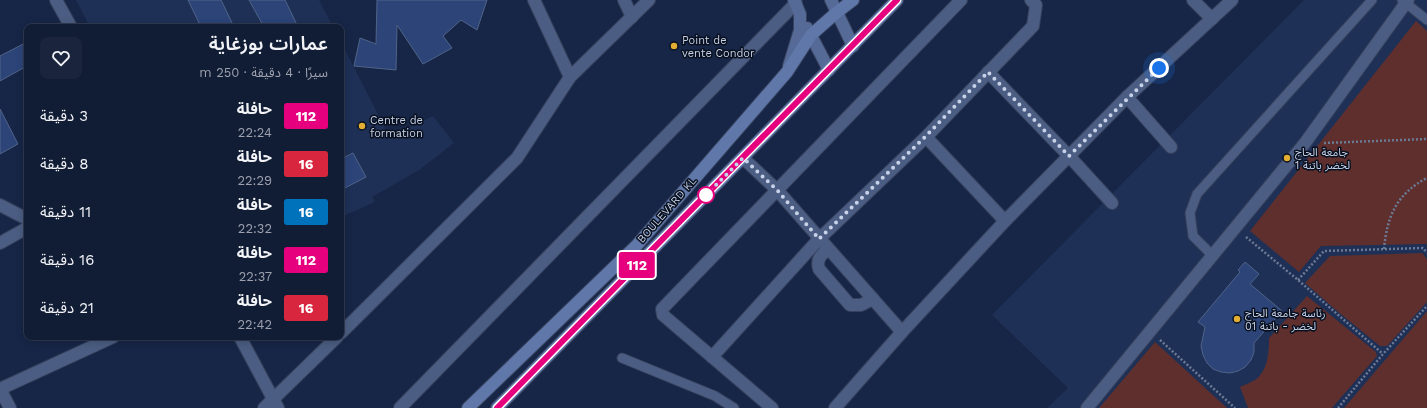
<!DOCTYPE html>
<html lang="ar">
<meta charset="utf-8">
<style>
body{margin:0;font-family:"Work Sans","Noto Sans Arabic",sans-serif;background:#1a253d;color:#f1f3f6;direction:rtl;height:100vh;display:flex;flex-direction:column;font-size:15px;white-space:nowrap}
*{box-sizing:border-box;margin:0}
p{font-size:13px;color:#9ca1ad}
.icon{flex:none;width:22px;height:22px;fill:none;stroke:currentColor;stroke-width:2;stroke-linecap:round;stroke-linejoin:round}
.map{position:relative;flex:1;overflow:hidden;direction:ltr}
.panel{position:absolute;left:24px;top:24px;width:320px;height:316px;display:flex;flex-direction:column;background:#111c35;border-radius:8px;box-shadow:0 2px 10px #0003,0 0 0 1px #303a50;direction:rtl}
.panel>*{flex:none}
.badge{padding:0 8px;border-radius:3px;font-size:14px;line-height:26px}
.you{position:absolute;width:20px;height:20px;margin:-10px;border:3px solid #fff;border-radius:50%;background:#1a73e8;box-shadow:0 0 0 6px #1a73e833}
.map>.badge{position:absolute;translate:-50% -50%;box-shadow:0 0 0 2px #fff}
.round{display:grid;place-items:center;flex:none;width:42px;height:42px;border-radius:8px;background:#1a253d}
.overview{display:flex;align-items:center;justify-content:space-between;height:68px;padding:0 16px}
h1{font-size:19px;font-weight:600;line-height:30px}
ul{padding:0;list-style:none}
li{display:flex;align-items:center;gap:12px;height:48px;padding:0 16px}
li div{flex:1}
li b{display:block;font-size:15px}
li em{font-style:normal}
li .badge{min-width:44px;font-weight:700;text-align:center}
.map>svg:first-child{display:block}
.built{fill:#1e3056}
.green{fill:#5e2f2d}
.building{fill:#2c4478;stroke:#506388}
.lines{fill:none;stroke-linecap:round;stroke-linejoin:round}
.service-casing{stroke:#36415d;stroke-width:11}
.minor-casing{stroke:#36415d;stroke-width:14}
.tertiary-casing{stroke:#36415d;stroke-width:14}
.secondary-casing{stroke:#36415d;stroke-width:14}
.primary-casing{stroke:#36415d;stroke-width:14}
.path{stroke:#6d7a95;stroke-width:2.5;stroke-dasharray:2 2;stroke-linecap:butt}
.service{stroke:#4b5d82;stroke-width:9}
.minor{stroke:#4b5d82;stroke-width:12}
.tertiary{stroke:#4b5d82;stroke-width:12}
.secondary{stroke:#556a96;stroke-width:12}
.primary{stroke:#5f77a9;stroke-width:12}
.line-casing{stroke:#fff;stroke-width:9}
.line{stroke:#e6007e;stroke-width:6}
.walk{stroke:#c7d2e8;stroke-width:4;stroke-dasharray:0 7.2}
.poi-dot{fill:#e2af34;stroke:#09101f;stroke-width:1.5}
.stop-dot{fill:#fff;stroke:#e6007e;stroke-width:2}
.labels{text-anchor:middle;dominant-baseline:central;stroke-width:3;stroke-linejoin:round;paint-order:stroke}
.poi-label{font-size:11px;fill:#c7d2e8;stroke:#09101f;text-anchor:start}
.street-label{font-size:11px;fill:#c7d2e8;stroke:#09101f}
</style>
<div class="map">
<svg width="1427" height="408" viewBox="0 0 1427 408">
<rect width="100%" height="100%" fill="#172647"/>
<!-- built -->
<g class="built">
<path d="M 76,0 L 319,0 L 333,27 L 90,27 Z"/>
<path d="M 1304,0 L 1427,0 L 1427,408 L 1047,408 L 1068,388 L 992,315 Z"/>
<path d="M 341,42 L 389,136 L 433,116 L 454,143 L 419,170 L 372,197 L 375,202 L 341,217 Z"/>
</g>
<!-- green -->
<g class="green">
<path d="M 1416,21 L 1427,31 L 1427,244 L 1321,246 L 1299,272 L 1250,231 Z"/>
<path d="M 1422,253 L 1427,259 L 1427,302 L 1387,346 L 1380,346 L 1337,311 L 1305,283 L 1330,256 Z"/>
<path d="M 1307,296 L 1376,352 L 1377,356 L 1332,408 L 1248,408 L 1240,387 C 1244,385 1250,383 1255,380 C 1268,371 1269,352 1269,338 Z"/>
<path d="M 1427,311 L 1427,408 L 1344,408 Z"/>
<path d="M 1155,342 L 1227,408 L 1099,408 Z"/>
</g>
<!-- building -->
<g class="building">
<path d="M 188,0 L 221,0 L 234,27 L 201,27 Z"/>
<path d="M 249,0 L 285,0 L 298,27 L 264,27 Z"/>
<path d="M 377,0 L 487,0 L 477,30 L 461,20 L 443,36 L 452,48 L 423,64 L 397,25 L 396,70 L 354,66 L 360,38 L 376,44 Z"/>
<path d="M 27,42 L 27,66 L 0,81 L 0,56 Z"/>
<path d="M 0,109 L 18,144 L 0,154 Z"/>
<path d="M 353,153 L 366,177 L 341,190 L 341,159 Z"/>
<path d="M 1245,262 L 1259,274 L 1250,284 L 1282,311 L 1254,343 L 1254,352 L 1251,360 L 1245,367 L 1238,371 L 1230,373 L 1221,372 L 1213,369 L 1207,363 L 1203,355 L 1201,346 L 1205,327 L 1198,322 L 1240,272 L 1238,270 Z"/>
</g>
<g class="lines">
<!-- service casing -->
<g class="service-casing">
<g id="service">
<path d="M 1402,0 L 1427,20"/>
<path d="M 1213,256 L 1193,236 L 1190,213 L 1197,194 L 1372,0"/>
<path d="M 622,358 L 715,396 L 734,408"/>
</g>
</g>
<!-- minor casing -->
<g class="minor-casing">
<g id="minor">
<path d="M 56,0 L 71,27"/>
<path d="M 534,0 L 570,77"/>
<path d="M 624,0 L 632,17"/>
<path d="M 1193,0 L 1212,19"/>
<path d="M 988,72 L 1069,156 L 1112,203"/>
<path d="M 1127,97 L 1171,147"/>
<path d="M 926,137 L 1005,221"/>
<path d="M 743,158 L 777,190 L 902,332"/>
<path d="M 0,205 L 27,219"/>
<path d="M 0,243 L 27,228"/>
<path d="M 828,249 C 821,255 816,259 819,269 L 850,305 L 861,305 L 873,299"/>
<path d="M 341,333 L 517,158 L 570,77 L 649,0"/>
<path d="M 240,337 L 278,408"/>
<path d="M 712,357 L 819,239 L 926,137 L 1033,26 L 1036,5 L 1031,0"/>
<path d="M 0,389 L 113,337"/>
<path d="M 0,389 L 10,408"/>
<path d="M 264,408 L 337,337"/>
<path d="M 400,408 L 796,3"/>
<path d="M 772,408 L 663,315 L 662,309 L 961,0"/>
<path d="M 835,408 L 902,332 L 1005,221 L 1127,97 L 1232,0"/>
</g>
</g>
<!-- tertiary casing -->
<g class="tertiary-casing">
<path id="tertiary" d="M 1087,408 L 1305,143 L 1408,0"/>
</g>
<!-- secondary casing -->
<g class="secondary-casing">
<g id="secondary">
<path d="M 831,0 L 853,46"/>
<path d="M 807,28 L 829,70"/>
<path d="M 789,66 L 800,30 L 800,14 L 794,0"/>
</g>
</g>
<!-- primary casing -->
<g class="primary-casing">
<g id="primary">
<path d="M 468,408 L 637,245 L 787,72 L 811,35 L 836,13 L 853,0"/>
<path d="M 497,408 L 897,0"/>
</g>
</g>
<!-- path -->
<g class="path">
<path d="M 1324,143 L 1427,139"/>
<path d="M 1246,237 L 1298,280 L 1383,354"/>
<path d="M 1384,249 C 1387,217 1396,194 1427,178"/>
<path d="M 1298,280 L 1324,251 L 1423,248 L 1427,253"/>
<path d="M 1160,340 L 1235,408"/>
<path d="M 1338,408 L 1383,354 L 1427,306"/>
</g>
<!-- service -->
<use href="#service" class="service"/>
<!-- minor -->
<use href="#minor" class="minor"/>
<!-- tertiary -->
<use href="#tertiary" class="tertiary"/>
<!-- secondary -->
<use href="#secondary" class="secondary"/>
<!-- primary -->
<use href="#primary" class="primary"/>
</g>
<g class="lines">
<!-- line casing -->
<g class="line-casing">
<path id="line" d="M 497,408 L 897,0"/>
</g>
<!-- line -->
<use href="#line" class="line"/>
<!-- walk -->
<path class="walk" d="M 706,195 L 743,158 L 777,190 L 819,239 L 926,136 L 988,72 L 1069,156 L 1159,68"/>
</g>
<!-- markers -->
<g class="poi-dot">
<circle cx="674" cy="46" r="4"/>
<circle cx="362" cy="126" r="4"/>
<circle cx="1287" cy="158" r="4"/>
<circle cx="1237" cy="319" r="4"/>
</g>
<circle class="stop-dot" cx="706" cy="195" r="8"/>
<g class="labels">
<!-- poi labels -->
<g class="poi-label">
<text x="682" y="40">Point de<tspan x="682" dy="13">vente Condor</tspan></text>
<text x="370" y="120">Centre de<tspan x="370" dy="13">formation</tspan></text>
<text x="1295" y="152">جامعة الحاج<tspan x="1295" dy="13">لخضر باتنة 1</tspan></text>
<text x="1245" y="313">رئاسة جامعة الحاج<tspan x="1245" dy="13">لخضر - باتنة 01</tspan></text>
</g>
<!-- street labels -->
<g class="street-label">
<text transform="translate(667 210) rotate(-49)">BOULEVARD KL</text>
</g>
</g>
</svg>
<div class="you" style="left:1159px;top:68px"></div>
<b class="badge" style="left:637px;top:265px;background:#e6007e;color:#fff">112</b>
<section class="panel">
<div class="overview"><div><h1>عمارات بوزغاية</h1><p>سيرًا · 4 دقيقة · 250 m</p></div><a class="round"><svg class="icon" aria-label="heart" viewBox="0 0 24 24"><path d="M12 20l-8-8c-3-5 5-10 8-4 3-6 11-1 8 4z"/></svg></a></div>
<ul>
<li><span class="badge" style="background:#e6007e;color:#fff">112</span><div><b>حافلة</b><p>22:24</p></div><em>3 دقيقة</em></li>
<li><span class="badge" style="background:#d7263d;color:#fff">16</span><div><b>حافلة</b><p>22:29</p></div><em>8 دقيقة</em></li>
<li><span class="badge" style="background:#0072bc;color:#fff">16</span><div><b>حافلة</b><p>22:32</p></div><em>11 دقيقة</em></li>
<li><span class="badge" style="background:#e6007e;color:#fff">112</span><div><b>حافلة</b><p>22:37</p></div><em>16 دقيقة</em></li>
<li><span class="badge" style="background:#d7263d;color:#fff">16</span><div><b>حافلة</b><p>22:42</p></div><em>21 دقيقة</em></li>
</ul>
</section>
</div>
